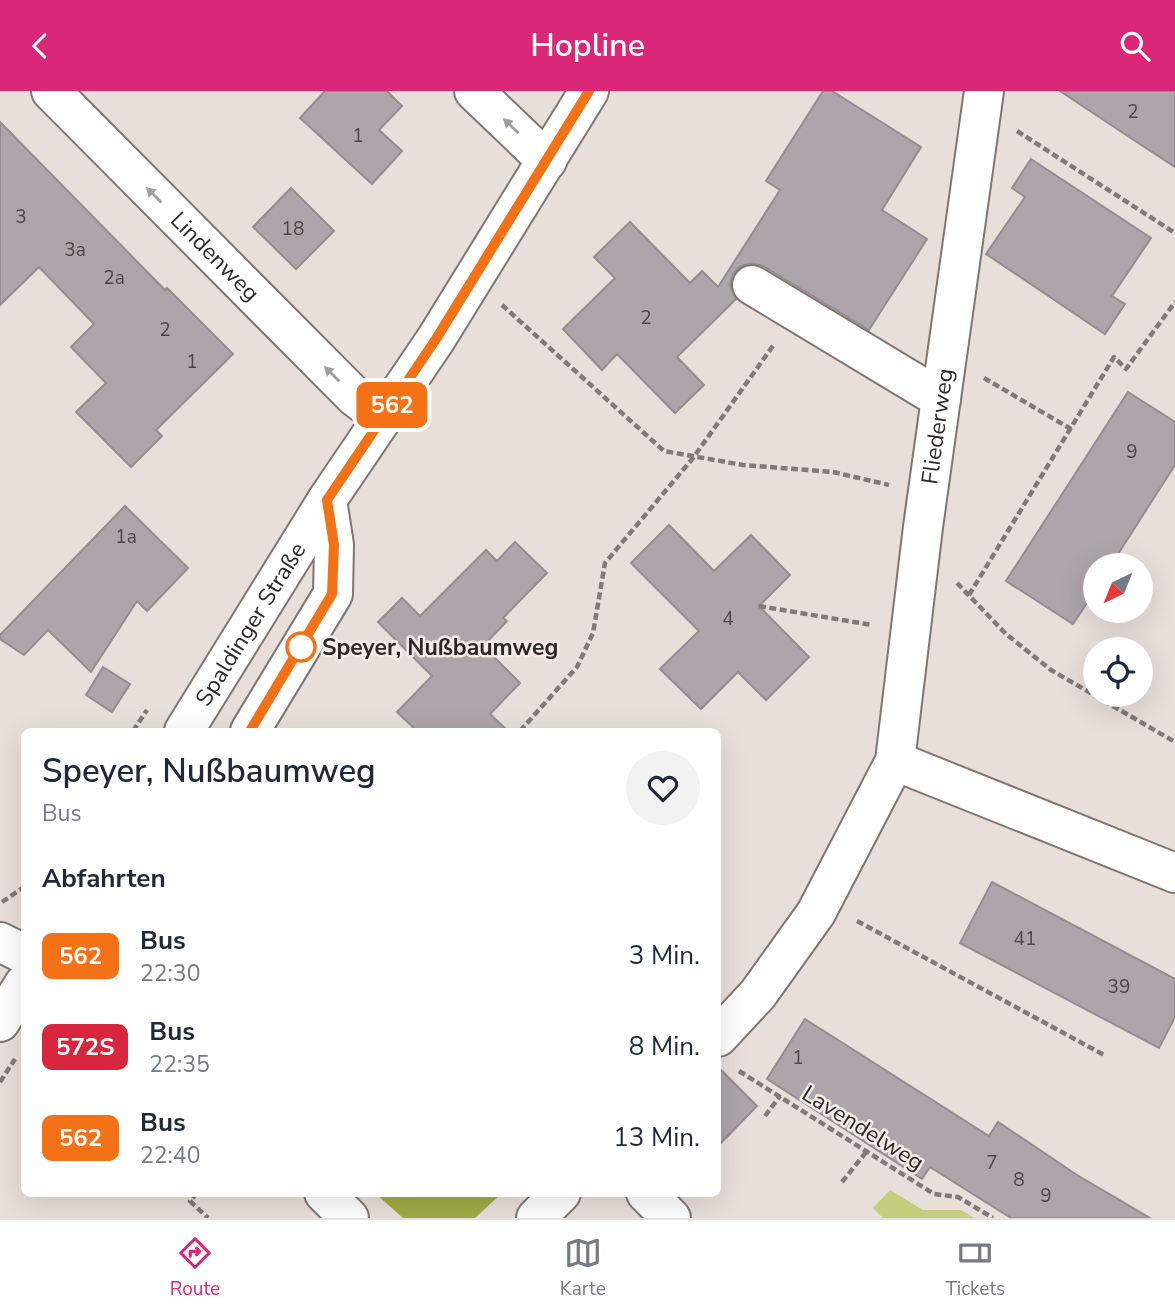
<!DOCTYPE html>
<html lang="de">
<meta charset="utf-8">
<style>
body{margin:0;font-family:"Nunito Sans",sans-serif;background:#f2f2f3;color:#1f2937;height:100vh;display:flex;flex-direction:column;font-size:26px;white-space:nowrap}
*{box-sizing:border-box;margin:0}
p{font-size:23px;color:#747a83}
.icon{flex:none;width:38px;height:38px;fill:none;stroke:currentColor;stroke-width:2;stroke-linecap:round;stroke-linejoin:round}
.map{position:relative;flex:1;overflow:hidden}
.details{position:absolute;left:21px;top:637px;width:700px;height:469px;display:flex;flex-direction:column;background:#fff;border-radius:10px;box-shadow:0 7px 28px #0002}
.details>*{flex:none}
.badge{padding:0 14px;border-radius:10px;font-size:24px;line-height:46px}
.needle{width:46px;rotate:223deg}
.buttons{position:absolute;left:1083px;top:462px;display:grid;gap:14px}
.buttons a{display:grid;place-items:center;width:70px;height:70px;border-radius:50%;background:#fff;box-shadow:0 7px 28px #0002;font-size:35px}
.map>.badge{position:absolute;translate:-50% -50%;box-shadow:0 0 0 4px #fff}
h2{padding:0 21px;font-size:26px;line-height:63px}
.round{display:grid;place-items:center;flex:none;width:74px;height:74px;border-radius:37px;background:#f2f2f3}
.summary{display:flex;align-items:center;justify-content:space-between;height:119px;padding:0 21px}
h1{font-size:33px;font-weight:600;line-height:52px}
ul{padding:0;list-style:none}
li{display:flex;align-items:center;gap:21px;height:91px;padding:0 21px}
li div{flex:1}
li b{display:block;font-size:26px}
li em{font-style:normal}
li .badge{min-width:77px;font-weight:700;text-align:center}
header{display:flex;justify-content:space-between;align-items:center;height:91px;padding:0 21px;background:#db2777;color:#fff;font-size:32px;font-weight:600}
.menu{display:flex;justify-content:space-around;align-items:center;height:98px;border-top:2px solid #e0e1e3;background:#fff;font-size:19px;color:#747a83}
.menu a{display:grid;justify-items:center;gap:4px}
.menu .selected{color:#db2777}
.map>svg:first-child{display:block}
.green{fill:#c5ce7d}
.forest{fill:#a2ac44}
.building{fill:#aea5aa;stroke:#958c91;stroke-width:2}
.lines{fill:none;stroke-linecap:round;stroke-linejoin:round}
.minor-casing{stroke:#7f7671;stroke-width:42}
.path{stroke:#817a77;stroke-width:4.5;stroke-dasharray:7 3.5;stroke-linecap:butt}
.minor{stroke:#fff;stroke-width:38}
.oneway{fill:#a09e9d}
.line-casing{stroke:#fff;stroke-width:16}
.line{stroke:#f47115;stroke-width:10}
.stop-dot{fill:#fff;stroke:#f47115;stroke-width:3.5}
.labels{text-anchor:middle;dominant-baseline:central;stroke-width:5;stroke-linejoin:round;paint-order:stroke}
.number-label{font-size:19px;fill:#4c4747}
.street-label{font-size:23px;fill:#2b2826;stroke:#f6ece7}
.stop-label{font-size:23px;font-weight:bold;fill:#2b2826;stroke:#f6ece7;text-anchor:start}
</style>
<header><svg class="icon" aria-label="back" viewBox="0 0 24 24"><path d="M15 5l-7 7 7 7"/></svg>Hopline<svg class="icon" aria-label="search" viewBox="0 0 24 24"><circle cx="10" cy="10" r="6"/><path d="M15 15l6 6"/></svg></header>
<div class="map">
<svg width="1175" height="1127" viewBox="0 0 1175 1127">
<rect width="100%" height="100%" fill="#e9dfda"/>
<!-- green -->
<path class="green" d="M 890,1099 L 923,1119 L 961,1119 L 974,1127 L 883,1127 L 873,1117 Z"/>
<!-- forest -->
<path class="forest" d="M 376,1103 L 501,1103 L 475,1127 L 403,1127 Z"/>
<!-- building -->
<g class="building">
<path d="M 325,0 L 387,0 L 402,15 L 379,39 L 402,60 L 372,93 L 300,27 Z"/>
<path d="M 823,0 L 832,0 L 921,56 L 882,119 L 927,148 L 869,239 L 763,175 L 752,172 L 741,175 L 733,183 L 730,194 L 736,208 L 677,266 L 704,294 L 675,322 L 617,263 L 602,279 L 563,238 L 615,187 L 594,166 L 630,131 L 690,192 L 702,180 L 718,196 L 780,99 L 766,90 Z"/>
<path d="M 1060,0 L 1175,0 L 1175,76 L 1114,36 Z"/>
<path d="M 0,31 L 165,199 L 167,197 L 233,263 L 156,339 L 162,345 L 131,376 L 76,321 L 106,292 L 71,256 L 94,233 L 39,176 L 0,214 Z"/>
<path d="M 1031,68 L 1151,147 L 1112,205 L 1125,213 L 1105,243 L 986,163 L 1025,106 L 1012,97 Z"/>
<path d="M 291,97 L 334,140 L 296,178 L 253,136 Z"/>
<path d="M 1128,301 L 1175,331 L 1175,374 L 1111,474 L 1096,474 L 1096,498 L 1073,533 L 1006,490 Z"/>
<path d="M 125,415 L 188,477 L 147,520 L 137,510 L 91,581 L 48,539 L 24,564 L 0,548 L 0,544 Z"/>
<path d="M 669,434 L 714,480 L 751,444 L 790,484 L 759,515 L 809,566 L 766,609 L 738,581 L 701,618 L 660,578 L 699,540 L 631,472 Z"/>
<path d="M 515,451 L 547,482 L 503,527 L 507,530 L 483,555 L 520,592 L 490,623 L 508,640 L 417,640 L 397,621 L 432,585 L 378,531 L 402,507 L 420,525 L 486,459 L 497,470 Z"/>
<path d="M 103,576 L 130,593 L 112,621 L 86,604 Z"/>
<path d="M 992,791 L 1175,888 L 1175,926 L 1159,957 L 960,852 Z"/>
<path d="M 805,928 L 989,1045 L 998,1031 L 1077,1084 L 1150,1127 L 1011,1127 L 930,1076 L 922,1088 L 767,988 Z"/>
<path d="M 718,976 L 757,1015 L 718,1055 Z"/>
</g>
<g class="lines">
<!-- minor casing -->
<g class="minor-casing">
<g id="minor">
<path id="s1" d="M 51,0 L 355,306 L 383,327"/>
<path d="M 474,0 L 547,70"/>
<path d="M 752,194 L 941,308"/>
<path id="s2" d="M 184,640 L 327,409 L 436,248 L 589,0"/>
<path d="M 250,640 L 333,503 L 334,454 L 327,409"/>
<path d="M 895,670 L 1175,782"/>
<path d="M 0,851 L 24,863"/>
<path d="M 0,931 L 24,893"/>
<path id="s3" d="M 718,946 L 758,903 L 816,822 L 895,670 L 923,436 L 984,0"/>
<path d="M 324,1102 L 349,1127"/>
<path d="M 646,1102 L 671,1127"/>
<path d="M 536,1127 L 561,1102"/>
</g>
</g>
<!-- path -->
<g class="path">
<path d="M 1017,40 L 1175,142"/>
<path d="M 502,214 L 664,360 L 743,374 L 833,381 L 889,394"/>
<path d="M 984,287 L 1071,338"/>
<path d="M 957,492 L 1006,543 L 1051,579 L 1175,651"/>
<path d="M 969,504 L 1114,266 L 1126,278 L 1175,211"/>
<path d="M 759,515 L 872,534"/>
<path d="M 133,640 L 147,619"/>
<path d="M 520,640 L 577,576 L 593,542 L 605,472 L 693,367 L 775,252"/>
<path d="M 2,811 L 24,796"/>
<path d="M 857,830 L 1106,965"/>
<path d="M 739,980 L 934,1103 L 958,1106 L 993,1127"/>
<path d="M 0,991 L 15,968"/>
<path d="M 765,1025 L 780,1005"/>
<path d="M 842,1091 L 867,1060"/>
<path d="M 197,1102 L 190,1110 L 208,1127"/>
</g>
<!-- minor -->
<use href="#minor" class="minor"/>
</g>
<!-- one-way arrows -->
<defs><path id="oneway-solid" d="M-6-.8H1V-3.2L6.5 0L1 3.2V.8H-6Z" transform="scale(1.75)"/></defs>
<g class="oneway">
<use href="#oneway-solid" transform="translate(511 35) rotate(-136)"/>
<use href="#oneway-solid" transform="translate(154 104) rotate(-135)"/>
<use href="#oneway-solid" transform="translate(332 283) rotate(-135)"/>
</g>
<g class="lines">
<!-- line casing -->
<g class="line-casing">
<path id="line" d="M 250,640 L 332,503 L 334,454 L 327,409 L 436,248 L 589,0"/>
</g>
<!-- line -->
<use href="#line" class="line"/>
</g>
<!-- markers -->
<circle class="stop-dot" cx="301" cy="556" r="14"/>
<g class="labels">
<!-- number labels -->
<g class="number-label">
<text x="1133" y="21">2</text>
<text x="358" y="45">1</text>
<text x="21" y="126">3</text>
<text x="293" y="138">18</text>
<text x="75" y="159">3a</text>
<text x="114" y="187">2a</text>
<text x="646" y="227">2</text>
<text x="165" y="239">2</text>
<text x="192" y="271">1</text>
<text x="1132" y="361">9</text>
<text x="126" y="446">1a</text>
<text x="728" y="528">4</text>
<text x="1025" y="848">41</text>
<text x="1119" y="896">39</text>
<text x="798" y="967">1</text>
<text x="992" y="1072">7</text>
<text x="1019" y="1089">8</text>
<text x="1046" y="1105">9</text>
</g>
<!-- street labels -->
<g class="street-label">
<text stroke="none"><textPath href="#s1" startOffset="233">Lindenweg</textPath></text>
<text stroke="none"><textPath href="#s3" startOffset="667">Fliederweg</textPath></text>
<text stroke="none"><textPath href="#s2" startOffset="126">Spaldinger Straße</textPath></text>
<text transform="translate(863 1037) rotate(32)">Lavendelweg</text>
</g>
<!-- stop labels -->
<g class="stop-label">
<text x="322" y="556">Speyer, Nußbaumweg</text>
</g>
</g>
</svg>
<div class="buttons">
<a><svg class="needle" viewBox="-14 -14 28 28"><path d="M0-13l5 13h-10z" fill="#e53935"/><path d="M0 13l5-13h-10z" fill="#747a83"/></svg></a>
<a><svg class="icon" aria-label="locate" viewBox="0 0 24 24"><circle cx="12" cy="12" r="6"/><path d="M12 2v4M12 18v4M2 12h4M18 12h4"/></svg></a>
</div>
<b class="badge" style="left:392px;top:314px;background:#f47115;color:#fff">562</b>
<section class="details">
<div class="summary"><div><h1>Speyer, Nußbaumweg</h1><p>Bus</p></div><a class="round"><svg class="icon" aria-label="heart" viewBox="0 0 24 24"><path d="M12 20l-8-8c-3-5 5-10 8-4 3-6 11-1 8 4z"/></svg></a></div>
<h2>Abfahrten</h2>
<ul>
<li><span class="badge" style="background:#f47115;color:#fff">562</span><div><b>Bus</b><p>22:30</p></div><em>3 Min.</em></li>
<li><span class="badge" style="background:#d7263d;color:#fff">572S</span><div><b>Bus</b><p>22:35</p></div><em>8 Min.</em></li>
<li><span class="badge" style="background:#f47115;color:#fff">562</span><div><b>Bus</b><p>22:40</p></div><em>13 Min.</em></li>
</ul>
</section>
</div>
<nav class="menu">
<a class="selected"><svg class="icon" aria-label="directions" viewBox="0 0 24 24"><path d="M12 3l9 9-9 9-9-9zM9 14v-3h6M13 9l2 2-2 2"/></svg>Route</a>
<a><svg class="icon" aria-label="map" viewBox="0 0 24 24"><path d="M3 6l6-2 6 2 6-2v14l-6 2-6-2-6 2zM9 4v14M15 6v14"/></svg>Karte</a>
<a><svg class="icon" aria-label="tickets" viewBox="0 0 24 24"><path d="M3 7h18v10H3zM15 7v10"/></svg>Tickets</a>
</nav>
